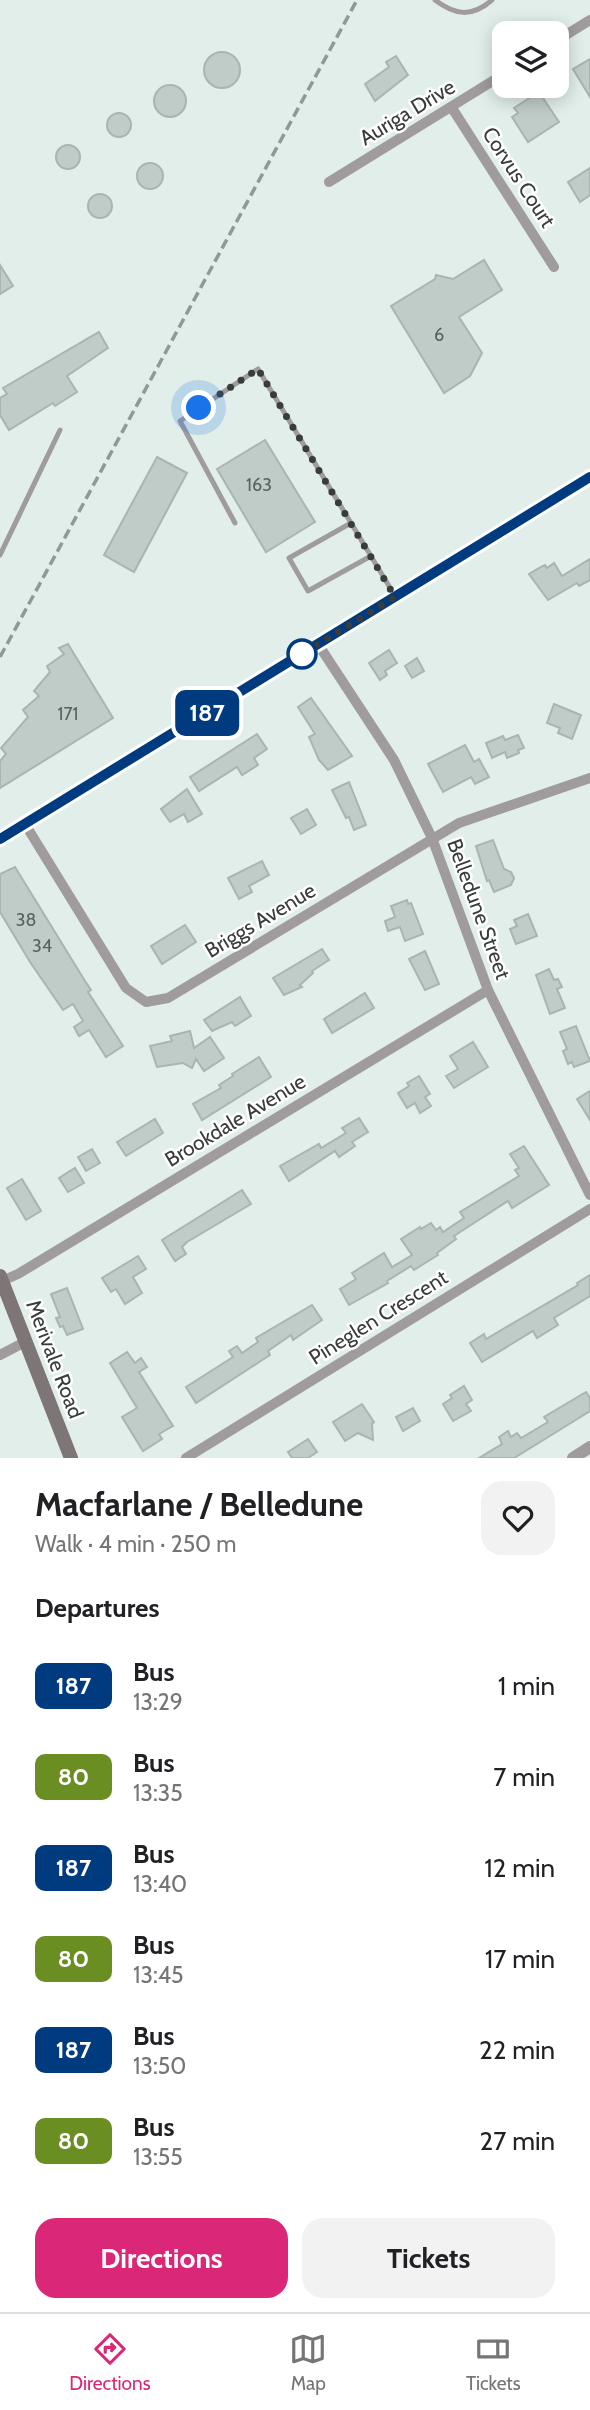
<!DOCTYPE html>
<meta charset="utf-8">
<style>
body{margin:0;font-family:Cabin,sans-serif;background:#f2f2f2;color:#202124;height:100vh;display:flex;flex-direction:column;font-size:26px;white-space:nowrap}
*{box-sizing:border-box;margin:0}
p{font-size:23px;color:#757577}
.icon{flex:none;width:38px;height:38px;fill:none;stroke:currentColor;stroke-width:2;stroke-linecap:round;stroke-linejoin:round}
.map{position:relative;height:1458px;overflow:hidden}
.drawer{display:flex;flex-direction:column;background:#fff;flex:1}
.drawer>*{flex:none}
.badge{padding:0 14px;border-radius:10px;font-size:24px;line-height:46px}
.buttons{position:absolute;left:492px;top:21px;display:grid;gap:14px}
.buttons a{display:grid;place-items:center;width:77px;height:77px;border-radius:14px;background:#fff;box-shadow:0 4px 18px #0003;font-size:35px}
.you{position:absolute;width:35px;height:35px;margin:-18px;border:5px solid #fff;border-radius:50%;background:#1a73e8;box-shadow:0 0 0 10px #1a73e833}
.map>.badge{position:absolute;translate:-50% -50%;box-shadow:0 0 0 4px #fff}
h2{padding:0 35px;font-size:26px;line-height:63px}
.round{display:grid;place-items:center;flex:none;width:74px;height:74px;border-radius:21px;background:#f2f2f2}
.overview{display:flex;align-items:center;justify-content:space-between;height:119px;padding:0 35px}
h1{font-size:33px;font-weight:700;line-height:52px}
.button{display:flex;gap:14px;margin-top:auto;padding:14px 35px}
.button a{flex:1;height:80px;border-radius:21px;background:#db2777;color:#fff;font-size:28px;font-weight:700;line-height:80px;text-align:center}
.button a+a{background:#f2f2f2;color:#202124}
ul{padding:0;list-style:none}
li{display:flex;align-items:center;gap:21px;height:91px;padding:0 35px}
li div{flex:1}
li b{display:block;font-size:26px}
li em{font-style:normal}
li .badge{min-width:77px;font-weight:700;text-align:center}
.tabs{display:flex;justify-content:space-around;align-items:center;height:98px;border-top:2px solid #e0e0e0;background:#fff;font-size:19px;color:#757577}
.tabs a{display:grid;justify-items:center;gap:4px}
.tabs .on{color:#db2777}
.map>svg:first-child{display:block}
.building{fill:#c0ccc7;stroke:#a9b5b0;stroke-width:2}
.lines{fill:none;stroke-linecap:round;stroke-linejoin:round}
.service{stroke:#a09b9c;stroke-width:5}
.minor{stroke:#a09b9c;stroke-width:10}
.tertiary{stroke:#a09b9c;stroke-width:12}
.secondary{stroke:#7d7576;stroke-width:14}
.rail{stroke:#8f9995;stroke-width:3.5;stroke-dasharray:10 5;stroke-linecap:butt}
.line-casing{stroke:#fff;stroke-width:16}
.line{stroke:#003b80;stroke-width:10}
.walk{stroke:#383d3b;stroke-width:7;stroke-dasharray:0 12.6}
.stop-dot{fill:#fff;stroke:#003b80;stroke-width:3.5}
.labels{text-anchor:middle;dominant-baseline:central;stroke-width:5;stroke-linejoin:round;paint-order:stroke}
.number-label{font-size:18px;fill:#5a615e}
.street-label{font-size:21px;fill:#383d3b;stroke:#fff}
</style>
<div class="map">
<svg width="590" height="1458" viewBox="0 0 590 1458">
<rect width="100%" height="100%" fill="#e1eee9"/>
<!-- building -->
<g class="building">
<circle cx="222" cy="70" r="18"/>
<path d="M 396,56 L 408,75 L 375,101 L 365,84 L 389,67 L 386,62 Z"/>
<path d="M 590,59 L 590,97 L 573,69 Z"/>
<circle cx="170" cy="101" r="16"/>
<path d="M 534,95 L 543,98 L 559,122 L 528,142 L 512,117 L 518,113 L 514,108 Z"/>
<circle cx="119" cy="125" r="12"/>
<circle cx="68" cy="157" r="12"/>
<circle cx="150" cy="176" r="13"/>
<path d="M 590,168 L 590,195 L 580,202 L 568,182 Z"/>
<circle cx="100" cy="206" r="12"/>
<path d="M 484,260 L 502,290 L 459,317 L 482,353 L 470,376 L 444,393 L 391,306 L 435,279 L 436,275 L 453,279 Z"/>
<path d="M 0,265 L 13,286 L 0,294 Z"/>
<path d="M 99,332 L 108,348 L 67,376 L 77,392 L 55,406 L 53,403 L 9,430 L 0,415 L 0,398 L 7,394 L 3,388 Z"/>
<path d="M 265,440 L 315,522 L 266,552 L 217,469 Z"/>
<path d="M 157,457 L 187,473 L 134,572 L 104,555 Z"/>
<path d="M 590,559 L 590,580 L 579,586 L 577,583 L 548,600 L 529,574 L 541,567 L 545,565 L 547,568 L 554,563 L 562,576 Z"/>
<path d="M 68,644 L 113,718 L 0,788 L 0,761 L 6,754 L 1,748 L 28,717 L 23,710 L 39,696 L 34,691 L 50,672 L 47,666 L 64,654 L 59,648 Z"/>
<path d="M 389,650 L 397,663 L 385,671 L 387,675 L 380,680 L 369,663 Z"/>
<path d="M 417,658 L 424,671 L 412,678 L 405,666 Z"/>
<path d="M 311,698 L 352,756 L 328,770 L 319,760 L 309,737 L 315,734 L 298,707 Z"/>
<path d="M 554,704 L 581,715 L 572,739 L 558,733 L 560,728 L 547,723 Z"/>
<path d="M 257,734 L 267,749 L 254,758 L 258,765 L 242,775 L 237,767 L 199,791 L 190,777 Z"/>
<path d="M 518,735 L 524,748 L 518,750 L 519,753 L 507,758 L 505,752 L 492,758 L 486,743 L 503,736 L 505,740 Z"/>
<path d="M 465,745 L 474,762 L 479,759 L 489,777 L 475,784 L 471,777 L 443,792 L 428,764 Z"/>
<path d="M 349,782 L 366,825 L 354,830 L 349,817 L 346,818 L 332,790 Z"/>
<path d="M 187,789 L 202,814 L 188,822 L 184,814 L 170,822 L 161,809 Z"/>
<path d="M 307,809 L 316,825 L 301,834 L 291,818 Z"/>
<path d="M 493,840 L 504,869 L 511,872 L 514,878 L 511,885 L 494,892 L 489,880 L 487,881 L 476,846 Z"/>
<path d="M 262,861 L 269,875 L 249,886 L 252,892 L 239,899 L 228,878 Z"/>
<path d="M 15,867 L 85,981 L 91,990 L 88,992 L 123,1046 L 106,1057 L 89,1030 L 79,1036 L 74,1027 L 83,1021 L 73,1004 L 63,1010 L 30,962 L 0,912 L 0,874 Z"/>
<path d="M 407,900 L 408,904 L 411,903 L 423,934 L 405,941 L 400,927 L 388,931 L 385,921 L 395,917 L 391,906 Z"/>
<path d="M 528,914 L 537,936 L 516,944 L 510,929 L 517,926 L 514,920 Z"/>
<path d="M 185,925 L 196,942 L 162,964 L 151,946 Z"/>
<path d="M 322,949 L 329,960 L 312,971 L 313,973 L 300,985 L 302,987 L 284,995 L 273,978 Z"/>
<path d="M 425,951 L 439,984 L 425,990 L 409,959 Z"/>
<path d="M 549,969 L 554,980 L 558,979 L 562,987 L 557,989 L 565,1008 L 550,1014 L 536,975 Z"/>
<path d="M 365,993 L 374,1008 L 332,1033 L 324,1019 Z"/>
<path d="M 240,997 L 251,1016 L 235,1026 L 232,1022 L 212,1031 L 204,1020 Z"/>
<path d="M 576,1026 L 590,1061 L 574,1067 L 572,1062 L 568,1064 L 563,1051 L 567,1049 L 560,1032 Z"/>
<path d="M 190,1031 L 194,1048 L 210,1037 L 224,1058 L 204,1071 L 196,1059 L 192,1068 L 183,1063 L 157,1067 L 150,1046 L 172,1041 L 170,1036 Z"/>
<path d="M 473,1042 L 488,1067 L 454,1088 L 446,1076 L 458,1069 L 450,1056 Z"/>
<path d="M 259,1057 L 271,1077 L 202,1120 L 193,1104 L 221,1088 L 219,1085 L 233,1076 L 232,1074 Z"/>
<path d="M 419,1076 L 430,1094 L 425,1097 L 431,1106 L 420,1113 L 415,1103 L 407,1108 L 398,1093 L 409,1086 L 407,1083 Z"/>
<path d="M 590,1091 L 590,1120 L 577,1099 Z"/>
<path d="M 359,1118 L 368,1132 L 352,1142 L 355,1146 L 339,1157 L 335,1151 L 289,1181 L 280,1166 L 319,1144 L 321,1148 L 346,1133 L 342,1128 Z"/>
<path d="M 155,1119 L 163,1133 L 126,1156 L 117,1142 Z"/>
<path d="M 524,1146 L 549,1185 L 512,1208 L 508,1201 L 454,1236 L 456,1239 L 437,1253 L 438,1255 L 414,1270 L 411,1266 L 387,1281 L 388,1283 L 349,1305 L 340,1289 L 356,1279 L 352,1273 L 384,1253 L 392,1267 L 412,1255 L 401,1239 L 420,1227 L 421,1229 L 431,1223 L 436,1230 L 440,1227 L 443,1232 L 464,1218 L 460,1212 L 519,1176 L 515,1170 L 519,1168 L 510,1154 Z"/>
<path d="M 92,1149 L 100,1163 L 86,1171 L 78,1157 Z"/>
<path d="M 75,1168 L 84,1183 L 68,1192 L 59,1178 Z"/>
<path d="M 22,1179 L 41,1211 L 26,1220 L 7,1188 Z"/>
<path d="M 242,1190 L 251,1204 L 187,1242 L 182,1247 L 186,1254 L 175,1261 L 162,1240 Z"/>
<path d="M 138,1256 L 146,1269 L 133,1277 L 142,1293 L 125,1304 L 116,1289 L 111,1292 L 102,1278 Z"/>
<path d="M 590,1275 L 590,1296 L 554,1318 L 558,1325 L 537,1338 L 533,1331 L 482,1362 L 470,1343 L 484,1334 L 486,1339 L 578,1285 L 577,1283 Z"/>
<path d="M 67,1288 L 83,1329 L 67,1335 L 63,1326 L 60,1327 L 56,1318 L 60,1317 L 51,1294 Z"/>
<path d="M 312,1305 L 322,1320 L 293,1340 L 291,1335 L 268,1351 L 270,1355 L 196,1403 L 186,1387 L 233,1357 L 229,1351 L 237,1346 L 242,1353 L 258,1342 L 256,1338 Z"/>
<path d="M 127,1352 L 135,1363 L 141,1358 L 147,1367 L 139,1372 L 173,1426 L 159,1434 L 162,1439 L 143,1451 L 122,1417 L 137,1408 L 110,1363 Z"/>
<path d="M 464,1386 L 472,1400 L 466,1404 L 471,1411 L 453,1421 L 443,1404 L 452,1398 L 450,1395 Z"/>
<path d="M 586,1392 L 590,1398 L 590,1411 L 545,1439 L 514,1458 L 479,1458 L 502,1444 L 499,1437 L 508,1431 L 511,1437 L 517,1433 L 521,1438 L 548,1422 L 544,1417 Z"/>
<path d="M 362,1404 L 374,1422 L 372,1424 L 373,1440 L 358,1433 L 345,1441 L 333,1422 Z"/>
<path d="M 413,1408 L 420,1421 L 403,1431 L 396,1417 Z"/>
<path d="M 308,1439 L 317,1452 L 308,1458 L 292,1458 L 288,1452 Z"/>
</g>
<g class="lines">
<!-- service -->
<g class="service">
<path d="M 435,0 C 455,15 471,18 492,0"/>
<path d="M 235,523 L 180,421 L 258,369 L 351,523"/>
<path d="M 0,555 L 60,430"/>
<path d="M 371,556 L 308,591 L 289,558 L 351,523 L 395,596"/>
</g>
<!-- minor -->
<g class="minor">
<path d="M 556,41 L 590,20"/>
<path d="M 452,108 L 554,267"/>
<path d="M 329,182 L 504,74"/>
<path d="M 318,644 L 394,760 L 432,838 L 488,990 L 590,1195"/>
<path d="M 25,824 L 126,988 L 146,1002 L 168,998 L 459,823 L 590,778"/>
<path d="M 2,1281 L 18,1274 L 488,990"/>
<path d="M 0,1355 L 25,1342"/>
<path d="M 186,1458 L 590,1209"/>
</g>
<!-- tertiary -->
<g class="tertiary">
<path d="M 0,839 L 590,477"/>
<path d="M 573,1458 L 590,1447"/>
</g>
<!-- secondary -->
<path class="secondary" d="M 0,1276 L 71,1458"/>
<!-- rail -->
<path class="rail" d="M 0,657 L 357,0"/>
</g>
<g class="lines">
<!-- line casing -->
<g class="line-casing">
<path id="line" d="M 0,839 L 590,477"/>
</g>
<!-- line -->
<use href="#line" class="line"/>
<!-- walk -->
<path class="walk" d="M 199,408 L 258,369 L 395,597 L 296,658 L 302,654"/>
</g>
<!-- markers -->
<circle class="stop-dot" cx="302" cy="654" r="14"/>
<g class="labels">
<!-- number labels -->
<g class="number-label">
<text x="439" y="335">6</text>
<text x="259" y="485">163</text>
<text x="68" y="714">171</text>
<text x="26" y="920">38</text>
<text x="42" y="946">34</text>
</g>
<!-- street labels -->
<g class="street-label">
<text transform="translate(407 112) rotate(-31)">Auriga Drive</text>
<text transform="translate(519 177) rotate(57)">Corvus Court</text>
<text transform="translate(479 909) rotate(70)">Belledune Street</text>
<text transform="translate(260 920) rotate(-31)">Briggs Avenue</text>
<text transform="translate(235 1120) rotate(-31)">Brookdale Avenue</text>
<text transform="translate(378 1317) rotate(-32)">Pineglen Crescent</text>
<text transform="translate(55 1359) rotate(69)">Merivale Road</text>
</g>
</g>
</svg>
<div class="buttons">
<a><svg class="icon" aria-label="layers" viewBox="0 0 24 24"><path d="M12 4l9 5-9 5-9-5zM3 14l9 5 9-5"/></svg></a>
</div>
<div class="you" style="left:199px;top:408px"></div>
<b class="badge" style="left:207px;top:713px;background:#003b80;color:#fff">187</b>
</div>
<section class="drawer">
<div class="overview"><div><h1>Macfarlane / Belledune</h1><p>Walk · 4 min · 250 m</p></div><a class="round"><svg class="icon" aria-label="heart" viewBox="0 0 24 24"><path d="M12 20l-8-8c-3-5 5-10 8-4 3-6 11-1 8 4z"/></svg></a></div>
<h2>Departures</h2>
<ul>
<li><span class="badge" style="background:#003b80;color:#fff">187</span><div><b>Bus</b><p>13:29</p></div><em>1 min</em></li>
<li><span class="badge" style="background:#6b8e23;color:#fff">80</span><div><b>Bus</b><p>13:35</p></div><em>7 min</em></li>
<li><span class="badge" style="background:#003b80;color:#fff">187</span><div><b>Bus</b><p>13:40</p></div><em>12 min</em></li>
<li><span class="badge" style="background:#6b8e23;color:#fff">80</span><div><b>Bus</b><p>13:45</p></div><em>17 min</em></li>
<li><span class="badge" style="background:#003b80;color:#fff">187</span><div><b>Bus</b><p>13:50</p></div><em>22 min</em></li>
<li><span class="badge" style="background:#6b8e23;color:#fff">80</span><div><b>Bus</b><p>13:55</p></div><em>27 min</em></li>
</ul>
<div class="button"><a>Directions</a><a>Tickets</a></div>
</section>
<nav class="tabs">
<a class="on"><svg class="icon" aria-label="directions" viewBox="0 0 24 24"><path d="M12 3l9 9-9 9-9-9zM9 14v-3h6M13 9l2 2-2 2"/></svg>Directions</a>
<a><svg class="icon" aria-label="map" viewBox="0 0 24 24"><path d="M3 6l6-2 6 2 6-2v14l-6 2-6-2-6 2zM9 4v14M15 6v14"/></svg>Map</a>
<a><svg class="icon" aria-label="tickets" viewBox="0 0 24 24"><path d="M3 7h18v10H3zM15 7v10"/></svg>Tickets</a>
</nav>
